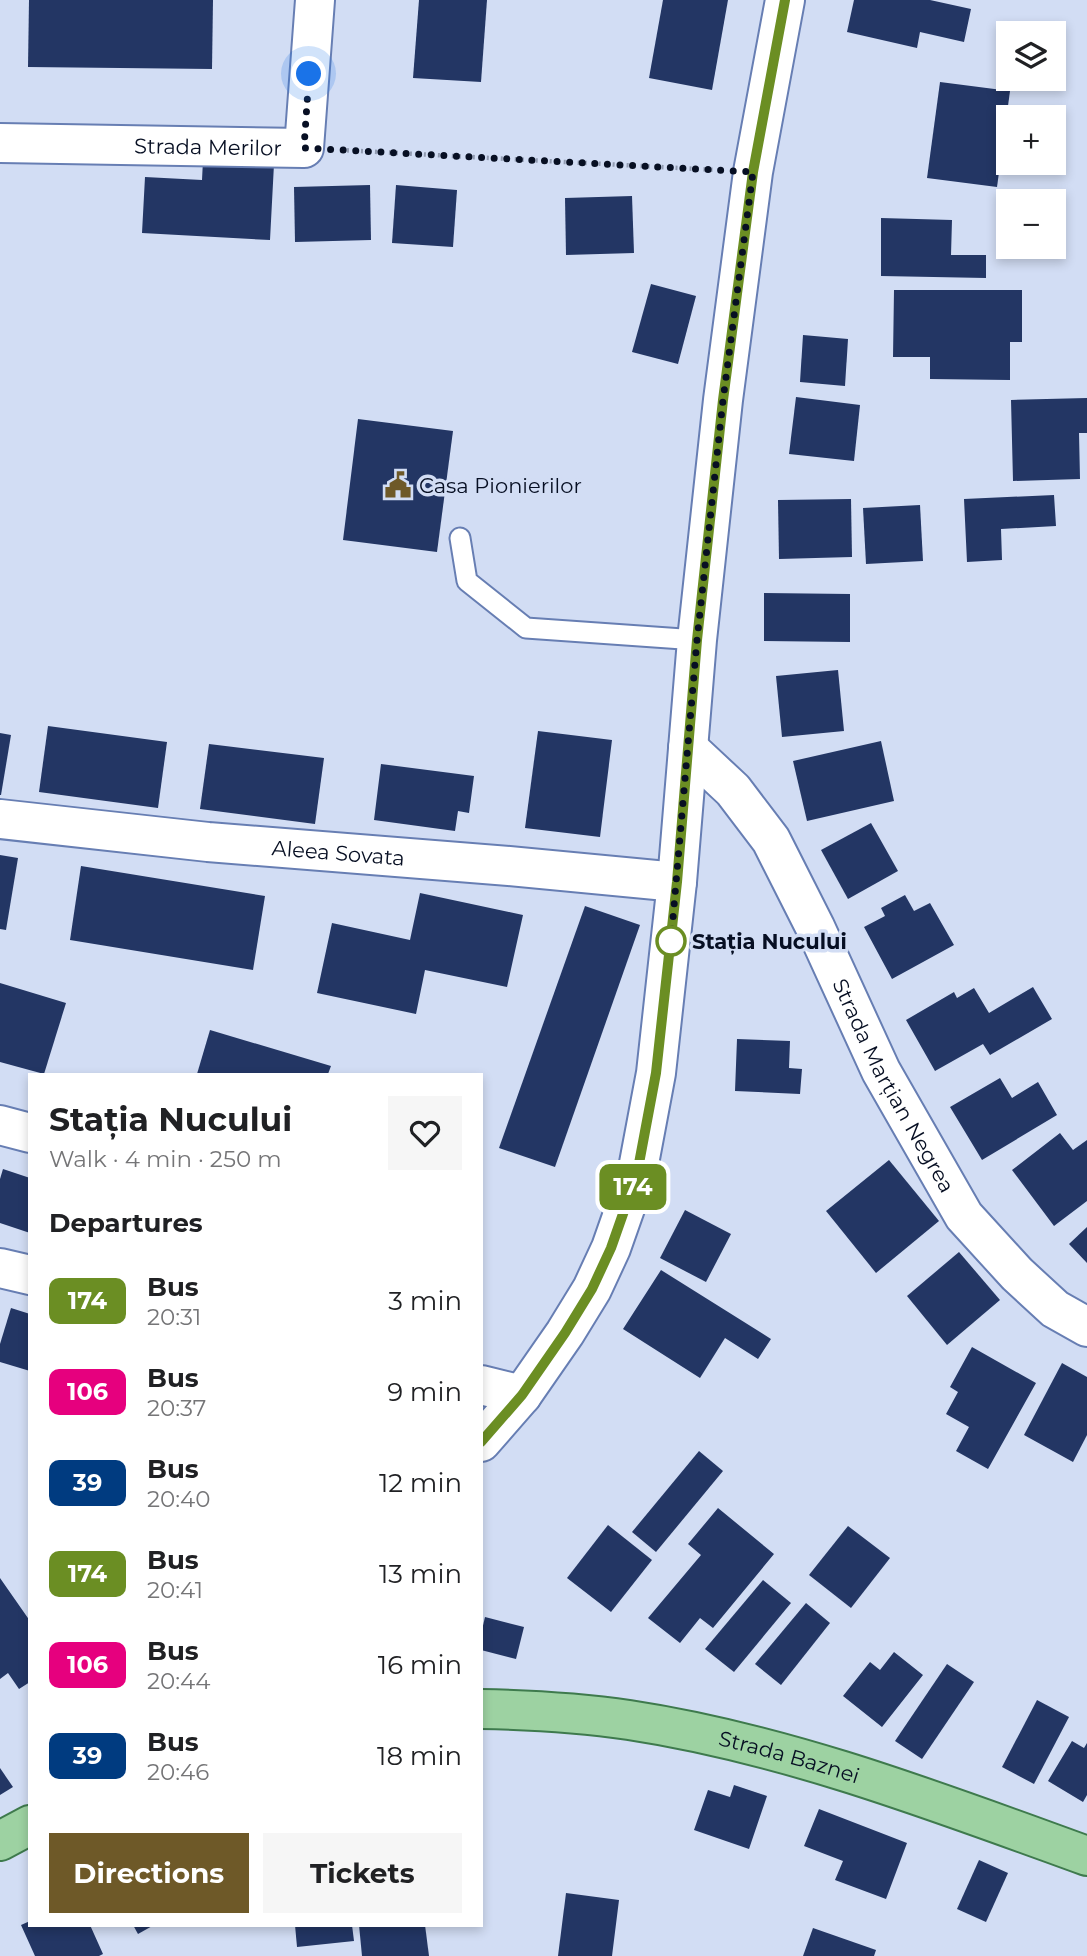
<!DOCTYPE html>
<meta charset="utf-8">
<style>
body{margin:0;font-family:Montserrat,sans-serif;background:#f6f6f6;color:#202124;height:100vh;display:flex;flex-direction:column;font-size:26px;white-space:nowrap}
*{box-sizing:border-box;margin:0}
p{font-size:23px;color:#757577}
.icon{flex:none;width:38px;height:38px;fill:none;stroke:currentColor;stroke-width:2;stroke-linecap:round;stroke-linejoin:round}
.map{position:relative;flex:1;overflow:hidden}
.side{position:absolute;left:28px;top:1073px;width:455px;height:854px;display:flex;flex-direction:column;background:#fff;border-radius:0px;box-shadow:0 4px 10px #0003}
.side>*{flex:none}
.badge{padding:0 14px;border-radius:10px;font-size:24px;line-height:46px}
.controls{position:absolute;left:996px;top:21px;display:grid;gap:14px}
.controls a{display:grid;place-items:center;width:70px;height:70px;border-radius:0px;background:#fff;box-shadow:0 4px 10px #0003;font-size:35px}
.you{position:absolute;width:35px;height:35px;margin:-18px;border:5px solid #fff;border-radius:50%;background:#1a73e8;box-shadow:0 0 0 10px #1a73e833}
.map>.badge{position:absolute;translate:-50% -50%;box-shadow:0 0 0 4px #fff}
h2{padding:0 21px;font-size:26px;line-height:63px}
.round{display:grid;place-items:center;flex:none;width:74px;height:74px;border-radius:0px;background:#f6f6f6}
.overview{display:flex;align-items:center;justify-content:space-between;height:119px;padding:0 21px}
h1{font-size:33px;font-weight:700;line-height:52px}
.cta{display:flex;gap:14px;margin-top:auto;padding:14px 21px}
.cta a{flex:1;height:80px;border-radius:0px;background:#6e5928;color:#fff;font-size:28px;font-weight:700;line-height:80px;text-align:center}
.cta a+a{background:#f6f6f6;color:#202124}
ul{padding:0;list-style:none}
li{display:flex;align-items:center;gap:21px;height:91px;padding:0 21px}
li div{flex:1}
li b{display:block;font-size:26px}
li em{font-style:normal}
li .badge{min-width:77px;font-weight:700;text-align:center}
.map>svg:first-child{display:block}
.building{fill:#233664}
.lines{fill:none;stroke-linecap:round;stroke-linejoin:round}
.service-casing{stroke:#677eb3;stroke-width:23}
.minor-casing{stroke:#677eb3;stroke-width:42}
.secondary-casing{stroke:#677eb3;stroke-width:42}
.primary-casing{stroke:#3e7a4d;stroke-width:42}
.path{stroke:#919bb1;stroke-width:4.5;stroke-dasharray:2 5;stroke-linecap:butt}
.service{stroke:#fff;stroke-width:19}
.minor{stroke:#fff;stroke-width:38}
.secondary{stroke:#fff;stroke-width:38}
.primary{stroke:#9dd2a2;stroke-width:38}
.line-casing{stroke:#fff;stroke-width:16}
.line{stroke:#6b8e23;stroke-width:10}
.walk{stroke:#070f23;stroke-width:7;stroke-dasharray:0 12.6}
.stop-dot{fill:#fff;stroke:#6b8e23;stroke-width:3.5}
.labels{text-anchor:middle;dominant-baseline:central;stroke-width:7;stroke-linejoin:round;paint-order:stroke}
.street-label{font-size:21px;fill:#070f23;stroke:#d2ddf4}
.poi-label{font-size:21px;fill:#070f23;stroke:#d2ddf4;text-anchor:start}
.stop-label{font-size:21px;font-weight:bold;fill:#070f23;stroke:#d2ddf4;text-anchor:start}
</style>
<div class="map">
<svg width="1087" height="1956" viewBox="0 0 1087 1956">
<rect width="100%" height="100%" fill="#d2ddf4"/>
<!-- building -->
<g class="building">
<path d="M 29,0 L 213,0 L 212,69 L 28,67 Z"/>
<path d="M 419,0 L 487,0 L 481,82 L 413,78 Z"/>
<path d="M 663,0 L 728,0 L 712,90 L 649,78 Z"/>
<path d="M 854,0 L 930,0 L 971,9 L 964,42 L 920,32 L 917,48 L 847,32 Z"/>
<path d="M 940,82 L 1010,91 L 997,187 L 927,178 Z"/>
<path d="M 203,160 L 274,164 L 270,240 L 142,233 L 145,177 L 202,180 Z"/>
<path d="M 370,185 L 371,240 L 295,242 L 294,187 Z"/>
<path d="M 396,185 L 457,190 L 453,247 L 392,243 Z"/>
<path d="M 632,196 L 634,253 L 566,255 L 565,198 Z"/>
<path d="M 881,218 L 952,220 L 951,255 L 986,255 L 986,278 L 881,276 Z"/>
<path d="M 651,284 L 696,296 L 678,364 L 632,352 Z"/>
<path d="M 894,290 L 1022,290 L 1022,342 L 1010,342 L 1010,380 L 930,379 L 930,357 L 893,357 Z"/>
<path d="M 803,335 L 848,339 L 845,386 L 800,382 Z"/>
<path d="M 796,397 L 860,405 L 854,461 L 789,454 Z"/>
<path d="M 1087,398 L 1087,433 L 1079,433 L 1080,479 L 1013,481 L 1011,400 Z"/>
<path d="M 358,419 L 453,431 L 437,552 L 343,540 Z"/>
<path d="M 1054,495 L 1056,526 L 1001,529 L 1002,560 L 967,562 L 964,499 Z"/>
<path d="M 851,499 L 852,557 L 779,559 L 778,500 Z"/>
<path d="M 920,505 L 923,561 L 866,564 L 863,508 Z"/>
<path d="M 764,593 L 850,594 L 850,642 L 764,641 Z"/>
<path d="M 838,670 L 844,731 L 782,737 L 776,676 Z"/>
<path d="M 48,726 L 167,742 L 158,808 L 39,792 Z"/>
<path d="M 538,731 L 612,740 L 600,837 L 525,828 Z"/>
<path d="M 0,733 L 11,735 L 1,795 L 0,795 Z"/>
<path d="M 881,741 L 894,801 L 807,821 L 793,761 Z"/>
<path d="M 209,744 L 324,758 L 315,824 L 200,809 Z"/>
<path d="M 381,764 L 474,776 L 469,813 L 458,811 L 455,831 L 374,820 Z"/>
<path d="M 871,823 L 898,871 L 848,899 L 821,850 Z"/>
<path d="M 0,855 L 18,858 L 6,930 L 0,929 Z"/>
<path d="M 81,866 L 265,896 L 253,970 L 70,940 Z"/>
<path d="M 420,893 L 523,915 L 507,987 L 425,970 L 416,1014 L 317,993 L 332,923 L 410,940 Z"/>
<path d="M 905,895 L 914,911 L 930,903 L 954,945 L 892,979 L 864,927 L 885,916 L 881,908 Z"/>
<path d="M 585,906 L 640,925 L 555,1167 L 499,1148 Z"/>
<path d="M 0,983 L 66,1003 L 44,1074 L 0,1062 Z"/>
<path d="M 1033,987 L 1052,1019 L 990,1055 L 983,1044 L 935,1071 L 906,1020 L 954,992 L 957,998 L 974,988 L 989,1013 Z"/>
<path d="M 210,1030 L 331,1066 L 328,1074 L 197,1074 Z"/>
<path d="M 737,1039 L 790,1041 L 789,1068 L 802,1069 L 800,1094 L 735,1091 Z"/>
<path d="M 1000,1078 L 1012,1098 L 1038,1082 L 1057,1115 L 982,1160 L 950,1107 Z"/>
<path d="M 1060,1133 L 1073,1150 L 1087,1140 L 1087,1201 L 1054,1226 L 1012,1170 Z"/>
<path d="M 889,1160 L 939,1221 L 876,1273 L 826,1211 Z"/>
<path d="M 3,1169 L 30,1178 L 30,1233 L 0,1223 L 0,1179 Z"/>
<path d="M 685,1210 L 731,1234 L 706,1282 L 660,1258 Z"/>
<path d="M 1087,1227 L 1087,1263 L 1069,1244 Z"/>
<path d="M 959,1252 L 1000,1300 L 947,1345 L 907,1296 Z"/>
<path d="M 661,1270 L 771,1339 L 758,1359 L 725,1338 L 700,1378 L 623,1329 Z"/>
<path d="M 11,1308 L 30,1314 L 30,1371 L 0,1362 L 0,1344 Z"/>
<path d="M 972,1347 L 1036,1383 L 988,1469 L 956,1451 L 969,1427 L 946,1414 L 958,1392 L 950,1387 Z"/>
<path d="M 1062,1363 L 1087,1377 L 1087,1435 L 1073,1462 L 1024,1435 Z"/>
<path d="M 699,1451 L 723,1471 L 656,1552 L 632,1532 Z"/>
<path d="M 718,1508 L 774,1554 L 713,1628 L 700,1618 L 680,1643 L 648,1618 L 701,1555 L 688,1544 Z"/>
<path d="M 608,1525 L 652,1560 L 611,1612 L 567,1578 Z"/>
<path d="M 848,1526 L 890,1558 L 851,1608 L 809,1575 Z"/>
<path d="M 0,1578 L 30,1621 L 30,1682 L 19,1689 L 8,1673 L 0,1679 Z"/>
<path d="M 763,1580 L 791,1603 L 734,1672 L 705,1649 Z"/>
<path d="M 806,1603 L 830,1623 L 781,1685 L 755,1664 Z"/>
<path d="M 485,1617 L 524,1627 L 516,1659 L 481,1650 L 481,1634 Z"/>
<path d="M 894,1652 L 923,1675 L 882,1727 L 843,1696 L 870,1662 L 880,1670 Z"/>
<path d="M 947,1664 L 974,1682 L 922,1759 L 895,1741 Z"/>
<path d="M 1037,1700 L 1069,1717 L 1034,1784 L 1002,1767 Z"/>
<path d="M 1072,1741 L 1084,1748 L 1087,1743 L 1087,1795 L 1083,1802 L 1048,1781 Z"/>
<path d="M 0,1768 L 13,1787 L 0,1795 Z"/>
<path d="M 734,1785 L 767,1796 L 749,1849 L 694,1830 L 708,1790 L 730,1797 Z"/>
<path d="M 819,1809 L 907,1843 L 886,1899 L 835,1880 L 843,1861 L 804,1846 Z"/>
<path d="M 979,1860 L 1008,1873 L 986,1922 L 957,1909 Z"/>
<path d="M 566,1893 L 619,1900 L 612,1956 L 558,1956 Z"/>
<path d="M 30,1921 L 30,1925 L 90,1925 L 103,1954 L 99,1956 L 35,1956 L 21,1925 Z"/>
<path d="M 133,1925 L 154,1925 L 138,1934 Z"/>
<path d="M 295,1925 L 352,1925 L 354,1941 L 297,1947 Z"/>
<path d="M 359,1925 L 425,1925 L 429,1956 L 362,1956 Z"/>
<path d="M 813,1928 L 876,1950 L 874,1956 L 803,1956 Z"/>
</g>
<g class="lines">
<!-- service casing -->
<g class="service-casing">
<path id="service" d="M 460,538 L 467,581 L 526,628 L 697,640"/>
</g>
<!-- minor casing -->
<g class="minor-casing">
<g id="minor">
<path id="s1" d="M 0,143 L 304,148 L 315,0"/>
<path id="s2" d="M 688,748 L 733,790 L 771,840 L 815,927 L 881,1071 L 964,1216 L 1017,1274 L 1055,1309 L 1087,1327"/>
<path id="s3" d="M 0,819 L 208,842 L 509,866 L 677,882"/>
<path d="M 0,1125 L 30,1133"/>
<path d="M 0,1268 L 30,1275"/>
<path d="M 481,1385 L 522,1395"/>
</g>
</g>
<!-- secondary casing -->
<g class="secondary-casing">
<path id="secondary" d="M 481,1442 L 522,1395 L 565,1333 L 592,1289 L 611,1248 L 637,1174 L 656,1073 L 677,882 L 697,640 L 723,400 L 753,172 L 785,0"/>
</g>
<!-- primary casing -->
<g class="primary-casing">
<g id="primary">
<path id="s4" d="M 481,1709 C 531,1710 581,1713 629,1720 C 787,1744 938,1802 1087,1856"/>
<path d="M 0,1841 L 30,1825"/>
</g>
</g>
<!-- path -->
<path class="path" d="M 340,150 L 716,170"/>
<!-- service -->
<use href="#service" class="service"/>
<!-- minor -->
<use href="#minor" class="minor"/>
<!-- secondary -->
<use href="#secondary" class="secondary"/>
<!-- primary -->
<use href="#primary" class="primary"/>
</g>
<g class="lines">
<!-- line casing -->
<g class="line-casing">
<path id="line" d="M 481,1442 L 522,1395 L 565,1333 L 592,1289 L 611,1248 L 637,1174 L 656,1073 L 677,882 L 697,640 L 723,400 L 753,172 L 785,0"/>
</g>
<!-- line -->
<use href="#line" class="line"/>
<!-- walk -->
<path class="walk" d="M 309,74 L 304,148 L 753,172 L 723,400 L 697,640 L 671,941"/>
</g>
<!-- icons -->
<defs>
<g id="civic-bare" transform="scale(2.1)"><path d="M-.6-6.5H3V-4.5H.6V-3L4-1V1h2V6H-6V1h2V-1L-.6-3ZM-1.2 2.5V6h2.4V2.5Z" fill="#6e5928" stroke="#d2ddf4" stroke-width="2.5" paint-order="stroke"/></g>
</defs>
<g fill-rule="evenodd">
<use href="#civic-bare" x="398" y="485"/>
</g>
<!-- markers -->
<circle class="stop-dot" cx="671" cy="941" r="14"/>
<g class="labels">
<!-- street labels -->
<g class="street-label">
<text stroke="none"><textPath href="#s1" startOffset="208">Strada Merilor</textPath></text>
<text stroke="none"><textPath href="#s3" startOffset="340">Aleea Sovata</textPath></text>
<text stroke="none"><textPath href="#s2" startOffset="399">Strada Marțian Negrea</textPath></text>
<text stroke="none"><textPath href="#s4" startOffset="313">Strada Baznei</textPath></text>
</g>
<!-- poi labels -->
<g class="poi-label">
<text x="419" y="485">Casa Pionierilor</text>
</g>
<!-- stop labels -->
<g class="stop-label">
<text x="692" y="941">Stația Nucului</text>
</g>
</g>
</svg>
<div class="controls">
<a><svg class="icon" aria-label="layers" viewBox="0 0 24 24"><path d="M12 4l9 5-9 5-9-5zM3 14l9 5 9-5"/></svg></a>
<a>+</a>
<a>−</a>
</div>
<div class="you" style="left:309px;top:74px"></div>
<b class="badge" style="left:633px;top:1187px;background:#6b8e23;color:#fff">174</b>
<section class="side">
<div class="overview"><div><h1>Stația Nucului</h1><p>Walk · 4 min · 250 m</p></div><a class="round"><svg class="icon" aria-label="heart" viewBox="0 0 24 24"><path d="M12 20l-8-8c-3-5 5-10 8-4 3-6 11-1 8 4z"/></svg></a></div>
<h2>Departures</h2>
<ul>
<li><span class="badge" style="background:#6b8e23;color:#fff">174</span><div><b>Bus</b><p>20:31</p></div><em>3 min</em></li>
<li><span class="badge" style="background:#e6007e;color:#fff">106</span><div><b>Bus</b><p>20:37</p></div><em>9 min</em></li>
<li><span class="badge" style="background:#003b80;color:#fff">39</span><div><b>Bus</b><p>20:40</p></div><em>12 min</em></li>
<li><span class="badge" style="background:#6b8e23;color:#fff">174</span><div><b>Bus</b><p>20:41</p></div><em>13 min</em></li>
<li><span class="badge" style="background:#e6007e;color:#fff">106</span><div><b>Bus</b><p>20:44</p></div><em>16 min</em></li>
<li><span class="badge" style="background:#003b80;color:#fff">39</span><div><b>Bus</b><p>20:46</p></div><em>18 min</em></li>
</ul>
<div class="cta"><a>Directions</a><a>Tickets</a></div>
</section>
</div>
